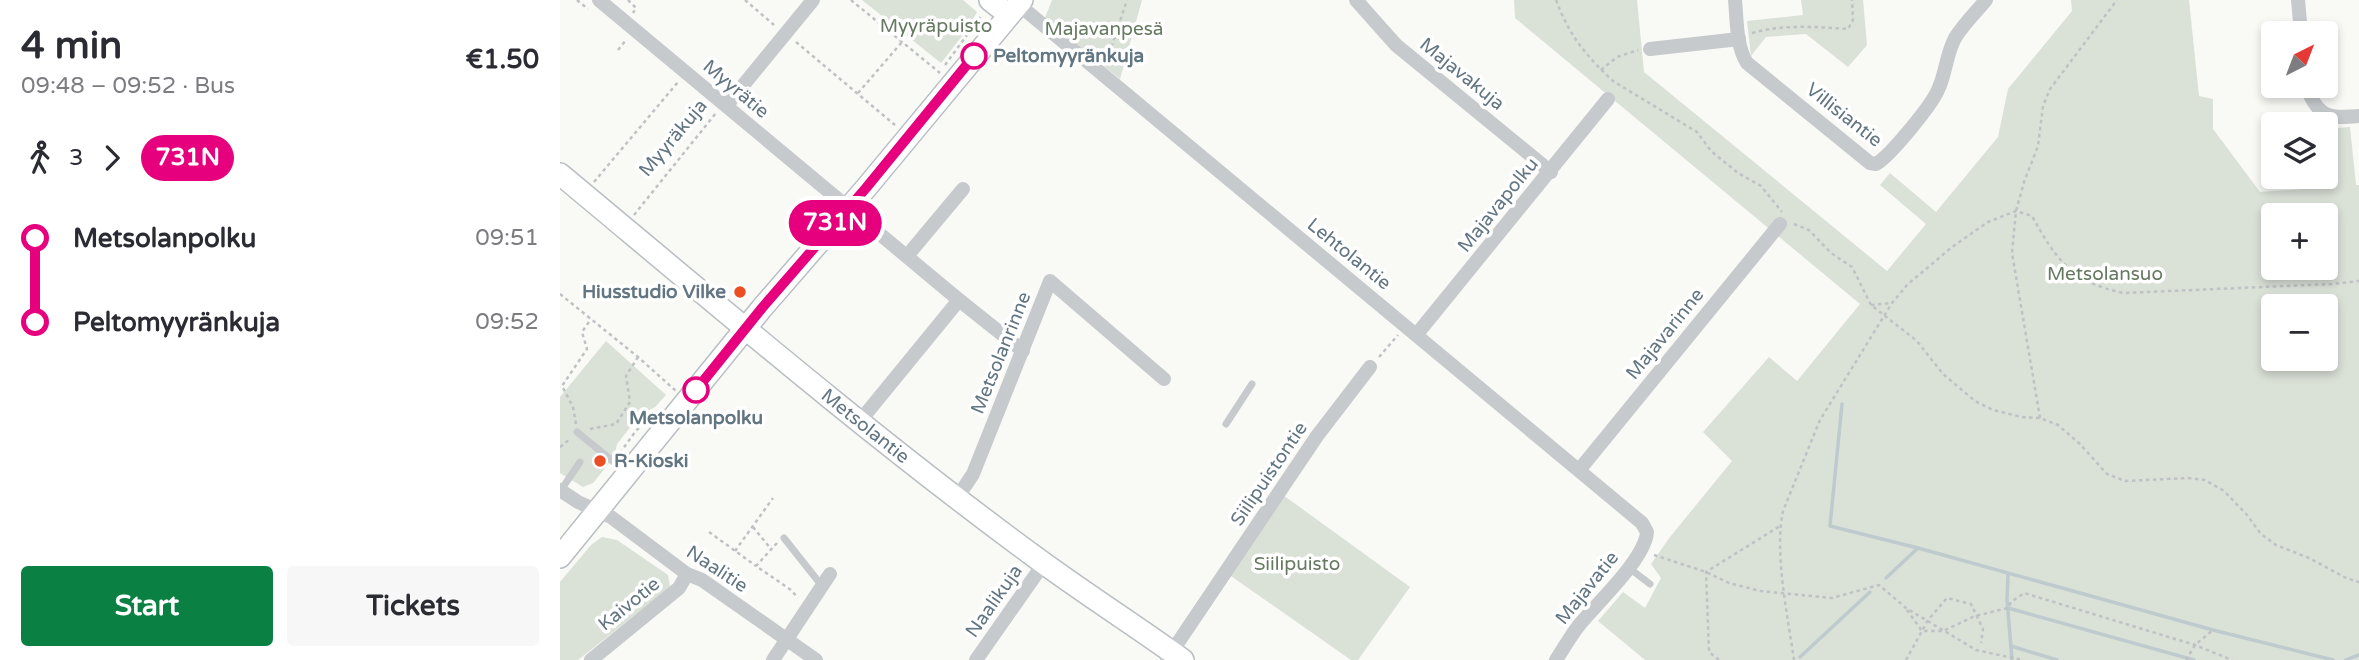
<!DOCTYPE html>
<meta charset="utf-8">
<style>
body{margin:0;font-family:"Varela Round",sans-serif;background:#f7f7f7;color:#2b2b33;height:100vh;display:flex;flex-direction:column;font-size:26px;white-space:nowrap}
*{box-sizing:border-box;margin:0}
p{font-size:23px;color:#7c7c81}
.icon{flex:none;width:38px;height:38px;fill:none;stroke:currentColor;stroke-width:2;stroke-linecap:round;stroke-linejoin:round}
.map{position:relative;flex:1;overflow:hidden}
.drawer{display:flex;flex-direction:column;background:#fff;width:560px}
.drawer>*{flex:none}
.badge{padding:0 14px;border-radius:23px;font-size:24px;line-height:46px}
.needle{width:46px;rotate:42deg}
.fabs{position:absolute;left:1701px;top:21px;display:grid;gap:14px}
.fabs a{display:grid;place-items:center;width:77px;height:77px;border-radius:7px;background:#fff;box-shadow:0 4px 10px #0003;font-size:35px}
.map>.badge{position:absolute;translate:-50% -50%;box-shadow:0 0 0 4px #fff}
.legs{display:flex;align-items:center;gap:10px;height:77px;padding:0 21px;font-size:23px}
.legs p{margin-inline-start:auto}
.overview{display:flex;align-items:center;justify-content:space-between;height:119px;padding:0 21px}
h1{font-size:38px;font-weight:800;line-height:52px}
.primary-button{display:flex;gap:14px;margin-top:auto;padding:14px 21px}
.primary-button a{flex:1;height:80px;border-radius:7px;background:#0b8043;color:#fff;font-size:28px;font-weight:800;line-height:80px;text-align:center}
.primary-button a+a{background:#f7f7f7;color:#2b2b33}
ul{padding:0 21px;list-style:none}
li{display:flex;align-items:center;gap:24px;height:84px;font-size:26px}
li i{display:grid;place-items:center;width:10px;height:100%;margin:0 9px;background:currentColor}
li i::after{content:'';width:18px;height:18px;margin:-9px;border:5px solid;border-radius:50%;background:#fff}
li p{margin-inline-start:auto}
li:first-child i{background:linear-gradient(#0000 50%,currentColor 0)}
li:last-child i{background:linear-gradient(currentColor 50%,#0000 0)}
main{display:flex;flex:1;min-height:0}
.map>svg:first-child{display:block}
.green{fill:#dae1d7;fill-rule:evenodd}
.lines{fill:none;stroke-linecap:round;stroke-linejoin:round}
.stream{stroke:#becace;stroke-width:3.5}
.secondary-casing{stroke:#b8bec2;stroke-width:24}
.path{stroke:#bfc2c4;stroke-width:2.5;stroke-dasharray:3.5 3.5;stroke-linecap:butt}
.lane{stroke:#c6cacd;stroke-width:7}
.street{stroke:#c6cacd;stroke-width:14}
.secondary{stroke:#fff;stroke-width:21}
.line-1-casing{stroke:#fff;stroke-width:16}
.line-1{stroke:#e6007e;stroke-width:10}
.stop-1-dot{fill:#fff;stroke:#e6007e;stroke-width:3.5}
.poi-dot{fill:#eb4e23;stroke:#fff;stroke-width:2.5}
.labels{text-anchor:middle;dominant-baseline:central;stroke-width:7;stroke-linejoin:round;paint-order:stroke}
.park-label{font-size:19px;fill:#667a61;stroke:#fff}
.stop-label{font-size:19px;font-weight:bold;fill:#627582;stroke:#fff;text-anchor:start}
.street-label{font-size:19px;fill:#627582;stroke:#fff}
.poi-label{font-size:19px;font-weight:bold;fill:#627582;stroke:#fff;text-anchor:end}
</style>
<main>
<section class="drawer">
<div class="overview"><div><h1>4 min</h1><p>09:48 – 09:52 · Bus</p></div><b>€1.50</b></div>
<div class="legs"><svg class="icon" aria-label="walk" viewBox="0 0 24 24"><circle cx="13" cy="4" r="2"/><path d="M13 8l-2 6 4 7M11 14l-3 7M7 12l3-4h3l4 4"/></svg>3<svg class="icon" aria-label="forward" viewBox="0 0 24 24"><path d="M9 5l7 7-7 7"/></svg><b class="badge" style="background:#e6007e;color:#fff">731N</b></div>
<ul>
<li><i style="color:#e6007e"></i><b>Metsolanpolku</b><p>09:51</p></li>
<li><i style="color:#e6007e"></i><b>Peltomyyränkuja</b><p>09:52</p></li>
</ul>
<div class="primary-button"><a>Start</a><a>Tickets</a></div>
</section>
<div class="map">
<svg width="1799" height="660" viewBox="0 0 1799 660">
<rect width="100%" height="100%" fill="#f9f9f6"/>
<!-- green -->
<g class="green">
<path d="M 302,0 L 403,0 L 417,12 L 406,31 L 381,63 Z"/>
<path d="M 492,0 L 582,0 L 560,79 L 485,18 Z"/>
<path d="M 954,0 L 1077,0 L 1084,72 L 1327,271 L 1366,224 L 1320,185 L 1330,173 L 1376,212 L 1438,137 L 1448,89 L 1512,11 L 1511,0 L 1629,0 L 1639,96 L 1653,99 L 1653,129 L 1700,192 L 1772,187 L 1767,129 L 1790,127 L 1796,185 L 1799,185 L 1799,660 L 1085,660 L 1038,621 L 1063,592 L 1085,608 L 1101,578 L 1091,564 L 1110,537 L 1172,461 L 1143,432 L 1209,357 L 1237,381 L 1300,304 L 955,18 ZM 1713,215 L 1766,215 L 1766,268 L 1713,268 ZM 1713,306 L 1766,306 L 1766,359 L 1713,359 Z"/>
<path d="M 1241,0 L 1303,0 L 1307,45 L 1288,67 L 1246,34 L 1206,37 L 1191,56 L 1187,21 L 1243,15 Z"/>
<path d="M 46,341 L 106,395 L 95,407 L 80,415 L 57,444 L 54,457 L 33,483 L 23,487 L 0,473 L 0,397 Z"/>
<path d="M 723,495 L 850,587 L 798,660 L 791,660 L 668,574 Z"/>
<path d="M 42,537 L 57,540 L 108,575 L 110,587 L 18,660 L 0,660 L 0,582 L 31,545 Z"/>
</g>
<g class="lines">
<!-- stream -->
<g class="stream">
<path d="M 1282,404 L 1270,526 L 1358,548 L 1653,630 L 1773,660"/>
<path d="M 1448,575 L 1447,600 L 1452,660"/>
<path d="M 1326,578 L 1358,548"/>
<path d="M 1448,608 L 1634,660"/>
<path d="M 1451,646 L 1497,660"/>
<path d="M 1240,657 L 1310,592"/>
<path d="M 1786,660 L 1799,655"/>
</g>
<!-- secondary casing -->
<g class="secondary-casing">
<g id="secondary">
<path d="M 430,0 L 449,15"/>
<path id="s1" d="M 0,174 C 155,303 308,434 471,554 C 521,591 573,624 623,660"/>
<path d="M 0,557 L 202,308 L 306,188 L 462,0"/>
</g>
</g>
<!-- path -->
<g class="path">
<path d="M 17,0 L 28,9"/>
<path d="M 68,0 L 76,8 L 73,13"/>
<path d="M 185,0 L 214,25"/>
<path d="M 291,0 L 380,73"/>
<path d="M 996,0 C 1009,35 1026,56 1053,81 L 1137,132 L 1151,151 L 1178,173 L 1201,186 L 1222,212"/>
<path d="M 1192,33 C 1224,24 1256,27 1288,29 L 1293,20 L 1292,0"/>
<path d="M 236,42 L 335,125"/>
<path d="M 58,50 L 66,40"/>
<path d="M 547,60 L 567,0"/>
<path d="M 385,65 L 421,16 L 421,14"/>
<path d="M 1041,70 L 1057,57 L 1078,50"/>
<path d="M 298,93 L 342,42"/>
<path d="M 34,182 L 118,82"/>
<path d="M 74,215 L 156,113"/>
<path d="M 1234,224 L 1249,230 L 1271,253 L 1292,267 L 1311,305 L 1357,341 L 1383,374 L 1415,401 L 1433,410 L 1462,417 L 1480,418 L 1498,425 L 1520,444 L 1547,474 L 1565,481 L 1628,478 L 1645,480 L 1664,491 L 1687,515 L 1701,534 L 1716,545 L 1749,558 L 1786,578 L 1799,582"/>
<path d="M 0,294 L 78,357 L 116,391"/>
<path d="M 1311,305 L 1332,303"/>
<path d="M 819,357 L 838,335"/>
<path d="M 1480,418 L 1452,253 L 1456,211 L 1464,182 L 1478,146 L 1483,106 L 1490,89 L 1557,0"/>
<path d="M 16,424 L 13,407 L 2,386 L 27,349 L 22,332 L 31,319"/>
<path d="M 30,429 L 56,424 L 70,402 L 66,376 L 78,357"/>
<path d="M 0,447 L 10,439"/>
<path d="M 60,453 L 75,432 L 96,410"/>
<path d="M 193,527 L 211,549"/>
<path d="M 149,532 L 196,566"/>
<path d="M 217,543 L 196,566 L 231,590 L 238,598"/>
<path d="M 175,551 L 213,498"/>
<path d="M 1094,555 L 1146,572 L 1169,583 L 1200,591 L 1272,598 L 1319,585 L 1346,608 L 1416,650 L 1462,660"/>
<path d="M 1347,610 L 1362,631 L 1383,631 L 1415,616 L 1448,608 L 1451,602 L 1464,593 L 1635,645 L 1672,660"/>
<path d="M 1159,660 L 1149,652 L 1146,572 L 1220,526"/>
<path d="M 1234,660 C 1228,618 1214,552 1223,511 L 1260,420 L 1332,303 L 1347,285 L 1392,247 L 1428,222 L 1456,211 L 1472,216 C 1496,260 1513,283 1564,293 L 1772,284 L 1799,281"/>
<path d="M 1346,660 L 1368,620 L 1387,598 L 1411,604 L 1423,629 L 1421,643"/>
<path d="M 1626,660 L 1635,645 L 1653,630"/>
</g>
<!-- lane -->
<g class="lane">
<path d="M 666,424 L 692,384"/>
<path d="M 17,432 L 55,463"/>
<path d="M 1,490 L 20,462"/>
<path d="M 224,538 L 262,586"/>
<path d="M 1069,568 L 1090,584"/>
</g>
<!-- street -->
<g class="street">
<path d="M 39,0 L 399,300 L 463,351"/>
<path d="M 796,0 L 836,45 L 991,172"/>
<path d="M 1175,0 C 1177,20 1176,46 1187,63 L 1310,163 L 1316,164 C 1330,156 1371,106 1378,90 C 1386,73 1386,55 1395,38 C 1403,25 1416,12 1426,0"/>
<path d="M 1738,0 L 1741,33"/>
<path d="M 458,4 L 1082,523 L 1087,532 C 1085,559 1038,602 1020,624 C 1011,635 1004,648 996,660"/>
<path d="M 1090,49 L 1179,39"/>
<path d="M 1746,86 C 1758,117 1768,119 1799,116"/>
<path d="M 167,105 L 253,0"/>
<path d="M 347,256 L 403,189"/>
<path d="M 857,334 L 1048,99"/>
<path d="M 300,421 L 399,300"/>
<path d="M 1020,469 L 1220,224"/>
<path d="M 0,490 L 18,502 L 51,517 L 127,574 L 142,580 L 256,660"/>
<path d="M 397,498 L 413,474 L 490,281 L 604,379"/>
<path d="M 607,659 L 757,436 L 810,367"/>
<path d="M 31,660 L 119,588 L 127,574"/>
<path d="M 213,660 L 270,574"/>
<path d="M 416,660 L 484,563"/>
</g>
<!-- secondary -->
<use href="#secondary" class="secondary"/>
</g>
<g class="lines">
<!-- line-1 casing -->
<g class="line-1-casing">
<path id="line-1" d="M 136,390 L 202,308 L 306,188 L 414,56"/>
</g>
<!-- line-1 -->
<use href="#line-1" class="line-1"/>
</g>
<!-- markers -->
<g class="stop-1-dot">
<circle cx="414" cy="56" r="12"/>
<circle cx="136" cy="390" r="12"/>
</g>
<g class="poi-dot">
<circle cx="180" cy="292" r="7"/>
<circle cx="40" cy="461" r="7"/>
</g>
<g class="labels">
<!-- park labels -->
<g class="park-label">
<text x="376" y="26">Myyräpuisto</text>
<text x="544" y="29">Majavanpesä</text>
<text x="1545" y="274">Metsolansuo</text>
<text x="737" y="564">Siilipuisto</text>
</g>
<!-- stop labels -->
<g class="stop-label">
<text x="433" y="56">Peltomyyränkuja</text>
<text x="136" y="418" text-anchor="middle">Metsolanpolku</text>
</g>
<!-- street labels -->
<g class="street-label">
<text transform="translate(902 74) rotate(39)">Majavakuja</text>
<text transform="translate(176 89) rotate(40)">Myyrätie</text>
<text transform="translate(1284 115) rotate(38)">Villisiantie</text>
<text transform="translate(113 138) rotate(-50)">Myyräkuja</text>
<text transform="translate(938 205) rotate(-51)">Majavapolku</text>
<text transform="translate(789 254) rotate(39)">Lehtolantie</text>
<text transform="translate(1105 334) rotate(-51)">Majavarinne</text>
<text transform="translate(441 353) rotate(-68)">Metsolanrinne</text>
<text stroke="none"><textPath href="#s1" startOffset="396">Metsolantie</textPath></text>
<text transform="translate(709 474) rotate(-56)">Siilipuistontie</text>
<text transform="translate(157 569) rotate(33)">Naalitie</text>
<text transform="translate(1027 588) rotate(-51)">Majavatie</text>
<text transform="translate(434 601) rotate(-55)">Naalikuja</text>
<text transform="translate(69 604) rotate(-39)">Kaivotie</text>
</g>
<!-- poi labels -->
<g class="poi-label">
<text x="166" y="292">Hiusstudio Vilke</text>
<text x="54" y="461" text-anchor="start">R-Kioski</text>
</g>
</g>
</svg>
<div class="fabs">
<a><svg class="needle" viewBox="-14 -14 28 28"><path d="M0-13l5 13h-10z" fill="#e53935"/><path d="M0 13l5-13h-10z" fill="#7c7c81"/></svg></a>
<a><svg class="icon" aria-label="layers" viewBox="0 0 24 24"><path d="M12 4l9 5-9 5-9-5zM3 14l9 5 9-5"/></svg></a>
<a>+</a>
<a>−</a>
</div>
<b class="badge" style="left:275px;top:223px;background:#e6007e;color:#fff">731N</b>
</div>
</main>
